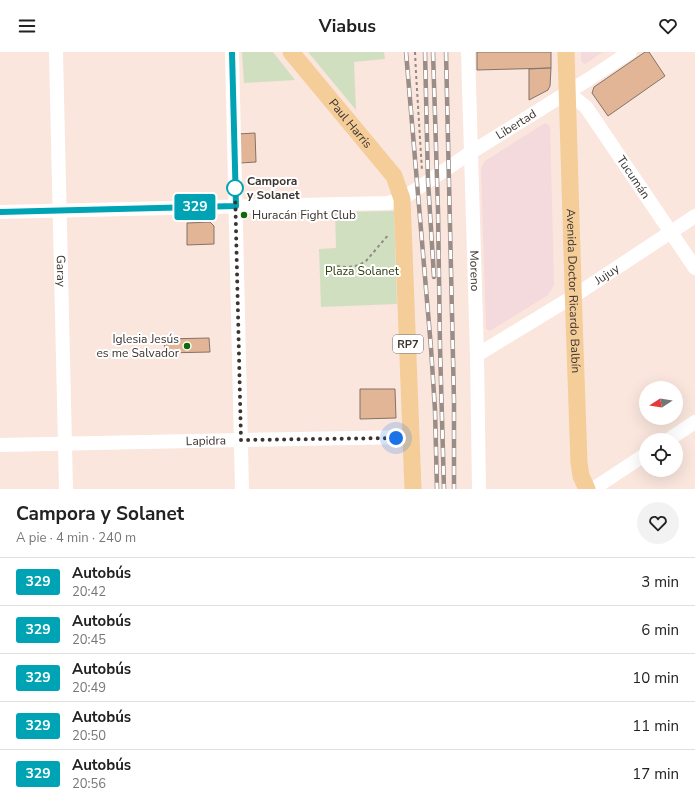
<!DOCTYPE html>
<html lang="es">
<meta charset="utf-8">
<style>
body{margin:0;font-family:"Nunito Sans",sans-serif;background:#f2f2f2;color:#222;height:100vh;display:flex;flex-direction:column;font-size:15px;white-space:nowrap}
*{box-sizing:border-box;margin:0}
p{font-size:13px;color:#767676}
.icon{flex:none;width:22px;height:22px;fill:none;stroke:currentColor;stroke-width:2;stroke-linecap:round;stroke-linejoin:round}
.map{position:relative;height:437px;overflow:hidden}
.sheet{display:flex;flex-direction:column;background:#fff;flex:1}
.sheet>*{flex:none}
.badge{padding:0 8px;border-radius:3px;font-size:14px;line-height:26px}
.needle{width:26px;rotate:258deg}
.fabs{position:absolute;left:639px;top:329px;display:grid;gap:8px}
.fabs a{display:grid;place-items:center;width:44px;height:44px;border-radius:50%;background:#fff;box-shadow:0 4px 16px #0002;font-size:20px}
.you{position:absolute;width:20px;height:20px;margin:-10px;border:3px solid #fff;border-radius:50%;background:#1a73e8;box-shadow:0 0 0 6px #1a73e833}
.map>.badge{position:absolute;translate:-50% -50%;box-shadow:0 0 0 2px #fff}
.round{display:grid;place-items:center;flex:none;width:42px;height:42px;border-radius:21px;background:#f2f2f2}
.head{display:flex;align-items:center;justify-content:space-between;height:68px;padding:0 16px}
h1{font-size:19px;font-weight:700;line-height:30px}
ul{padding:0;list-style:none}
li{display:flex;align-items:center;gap:12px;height:48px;padding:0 16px;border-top:1px solid #e0e0e0}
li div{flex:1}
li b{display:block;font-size:15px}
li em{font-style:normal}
li .badge{min-width:44px;font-weight:700;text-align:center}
header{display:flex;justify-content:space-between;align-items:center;height:52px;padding:0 16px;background:#fff;font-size:18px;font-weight:700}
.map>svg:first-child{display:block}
.commercial{fill:#f4d9dd}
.green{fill:#d1dfc1}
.building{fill:#e1b596;stroke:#837369}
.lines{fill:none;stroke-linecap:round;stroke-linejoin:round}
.path{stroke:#958781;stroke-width:2;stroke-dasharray:3 3;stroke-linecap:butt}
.minor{stroke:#fff;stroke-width:14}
.major{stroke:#f4cd98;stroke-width:17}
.rail-casing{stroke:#9a8c86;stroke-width:4.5}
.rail{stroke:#fff;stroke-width:3;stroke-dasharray:9;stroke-linecap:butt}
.line-casing{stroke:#fff;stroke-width:9}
.line{stroke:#00a3b4;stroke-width:6}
.walk{stroke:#3c3430;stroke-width:4;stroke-dasharray:0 7.2}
.stop-dot{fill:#fff;stroke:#00a3b4;stroke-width:2}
.poi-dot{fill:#12680c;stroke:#fff;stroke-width:1.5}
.labels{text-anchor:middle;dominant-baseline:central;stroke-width:4;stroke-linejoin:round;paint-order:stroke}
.shield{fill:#fff;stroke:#76716e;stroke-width:1}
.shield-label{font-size:11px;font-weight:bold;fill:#3c3430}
.street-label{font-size:12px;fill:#3c3430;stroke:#fff}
.stop-label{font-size:12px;font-weight:bold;fill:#3c3430;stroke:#fff;text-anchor:start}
.poi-label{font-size:12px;fill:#3c3430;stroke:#fff;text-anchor:start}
.park-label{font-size:12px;fill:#2b3d09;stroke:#fff}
</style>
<header><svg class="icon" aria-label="menu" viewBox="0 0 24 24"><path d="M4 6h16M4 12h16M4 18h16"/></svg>Viabus<svg class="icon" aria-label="heart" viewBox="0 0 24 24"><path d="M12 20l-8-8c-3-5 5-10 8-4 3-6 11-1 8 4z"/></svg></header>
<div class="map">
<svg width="695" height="437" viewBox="0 0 695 437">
<rect width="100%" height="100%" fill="#fae6dd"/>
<!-- commercial -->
<g class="commercial">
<path d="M 581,0 L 603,0 L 585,12 L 581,9 Z"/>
<path d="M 545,71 L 550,74 L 554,233 L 548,243 L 490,279 L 486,277 L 481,116 L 485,109 Z"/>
</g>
<!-- green -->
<g class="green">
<path d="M 242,0 L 273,0 L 295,28 L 244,31 Z"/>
<path d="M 308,0 L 384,0 L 385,7 L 354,10 L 356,58 Z"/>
<path d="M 394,159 L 397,252 L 321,255 L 319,197 L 336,196 L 335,160 Z"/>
</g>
<!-- building -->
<g class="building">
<path d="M 477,0 L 551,0 L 551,16 L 477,18 Z"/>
<path d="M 645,0 L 649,0 L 665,24 L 608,64 L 592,41 L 594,35 Z"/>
<path d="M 551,16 L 550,34 L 548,38 L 529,48 L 529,17 Z"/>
<path d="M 255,81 L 256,110 L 240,111 L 238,82 Z"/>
<path d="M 210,170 L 214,174 L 214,192 L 187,193 L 187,171 Z"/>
<path d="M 209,286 L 210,300 L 165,301 L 164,287 Z"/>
<path d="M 360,337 L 395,337 L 396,366 L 360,367 Z"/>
</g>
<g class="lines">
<!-- path -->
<g class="path">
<path d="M 415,0 L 416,21 L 422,119"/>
<path d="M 337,214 C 348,216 357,215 366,209 L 389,182"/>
</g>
<!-- minor -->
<g class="minor">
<path id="s1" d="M 56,0 L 66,437"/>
<path d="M 232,0 L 242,437"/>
<path id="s2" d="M 468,0 L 477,303 L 479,437"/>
<path id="s3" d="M 567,40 L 586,55 L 695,216"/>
<path id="s4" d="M 0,160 L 388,151 L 402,147 L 470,101 L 589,27 L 630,0"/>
<path id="s5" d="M 477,303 L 574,244 L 695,164"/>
<path d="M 668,388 L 695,370"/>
<path id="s6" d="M 0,393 L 241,388 L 411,385"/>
<path d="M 593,437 L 646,402"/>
</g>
<!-- major -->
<g class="major">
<path id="s7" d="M 291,0 L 394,124 L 402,147 L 413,437"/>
<path id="s8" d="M 566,0 L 574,266 L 579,411 L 581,424 L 587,437"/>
</g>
<!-- rail casing -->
<g class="rail-casing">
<g id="rail">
<path d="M 406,0 L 431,296 L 435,358 L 437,437"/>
<path d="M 425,0 L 428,129 L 434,225"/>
<path d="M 433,0 L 438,158 L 440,295 L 444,437"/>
<path d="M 446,0 L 454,349 L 454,437"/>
</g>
</g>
<!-- rail -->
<use href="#rail" class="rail"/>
</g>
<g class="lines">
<!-- line casing -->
<g class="line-casing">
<path id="line" d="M 0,160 L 236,154 L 232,0"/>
</g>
<!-- line -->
<use href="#line" class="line"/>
<!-- walk -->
<path class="walk" d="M 235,136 L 241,388 L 396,386"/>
</g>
<!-- markers -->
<circle class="stop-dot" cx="235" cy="136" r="8"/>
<g class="poi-dot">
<circle cx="244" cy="163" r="4"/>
<circle cx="187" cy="294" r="4"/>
</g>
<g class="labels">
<!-- shield labels -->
<rect class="shield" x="393" y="283" width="30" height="18" rx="3"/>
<g class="shield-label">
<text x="408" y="292">RP7</text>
</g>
<!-- street labels -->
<g class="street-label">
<text stroke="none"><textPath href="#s7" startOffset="93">Paul Harris</textPath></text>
<text stroke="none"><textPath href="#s4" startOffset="539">Libertad</textPath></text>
<text stroke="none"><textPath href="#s3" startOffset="109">Tucumán</textPath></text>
<text stroke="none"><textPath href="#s1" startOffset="219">Garay</textPath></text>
<text stroke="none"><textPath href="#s2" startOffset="219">Moreno</textPath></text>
<text stroke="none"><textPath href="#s5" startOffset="153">Jujuy</textPath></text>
<text stroke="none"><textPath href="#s8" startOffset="239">Avenida Doctor Ricardo Balbín</textPath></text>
<text stroke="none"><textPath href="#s6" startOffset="206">Lapidra</textPath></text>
</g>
<!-- stop labels -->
<g class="stop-label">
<text x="247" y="129">Campora<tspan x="247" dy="14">y Solanet</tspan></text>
</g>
<!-- poi labels -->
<g class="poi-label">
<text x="252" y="163">Huracán Fight Club</text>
<text x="179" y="287" text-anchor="end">Iglesia Jesús<tspan x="179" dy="14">es me Salvador</tspan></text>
</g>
<!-- park labels -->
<g class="park-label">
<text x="362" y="219">Plaza Solanet</text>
</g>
</g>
</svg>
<div class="fabs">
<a><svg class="needle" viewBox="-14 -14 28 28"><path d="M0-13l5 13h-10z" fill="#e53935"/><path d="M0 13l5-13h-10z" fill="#767676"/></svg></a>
<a><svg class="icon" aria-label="locate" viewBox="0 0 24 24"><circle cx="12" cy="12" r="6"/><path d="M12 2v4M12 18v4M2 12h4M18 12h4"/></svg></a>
</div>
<div class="you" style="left:396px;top:386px"></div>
<b class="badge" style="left:195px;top:155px;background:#00a3b4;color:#fff">329</b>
</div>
<section class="sheet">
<div class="head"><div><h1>Campora y Solanet</h1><p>A pie · 4 min · 240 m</p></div><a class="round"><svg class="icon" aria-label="heart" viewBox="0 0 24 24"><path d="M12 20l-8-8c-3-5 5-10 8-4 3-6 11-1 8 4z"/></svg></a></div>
<ul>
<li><span class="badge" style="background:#00a3b4;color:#fff">329</span><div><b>Autobús</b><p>20:42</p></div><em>3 min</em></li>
<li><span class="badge" style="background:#00a3b4;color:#fff">329</span><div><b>Autobús</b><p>20:45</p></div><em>6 min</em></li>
<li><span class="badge" style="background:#00a3b4;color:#fff">329</span><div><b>Autobús</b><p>20:49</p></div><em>10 min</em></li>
<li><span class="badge" style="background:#00a3b4;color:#fff">329</span><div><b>Autobús</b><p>20:50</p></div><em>11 min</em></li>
<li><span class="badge" style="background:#00a3b4;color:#fff">329</span><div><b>Autobús</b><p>20:56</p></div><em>17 min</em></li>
</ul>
</section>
